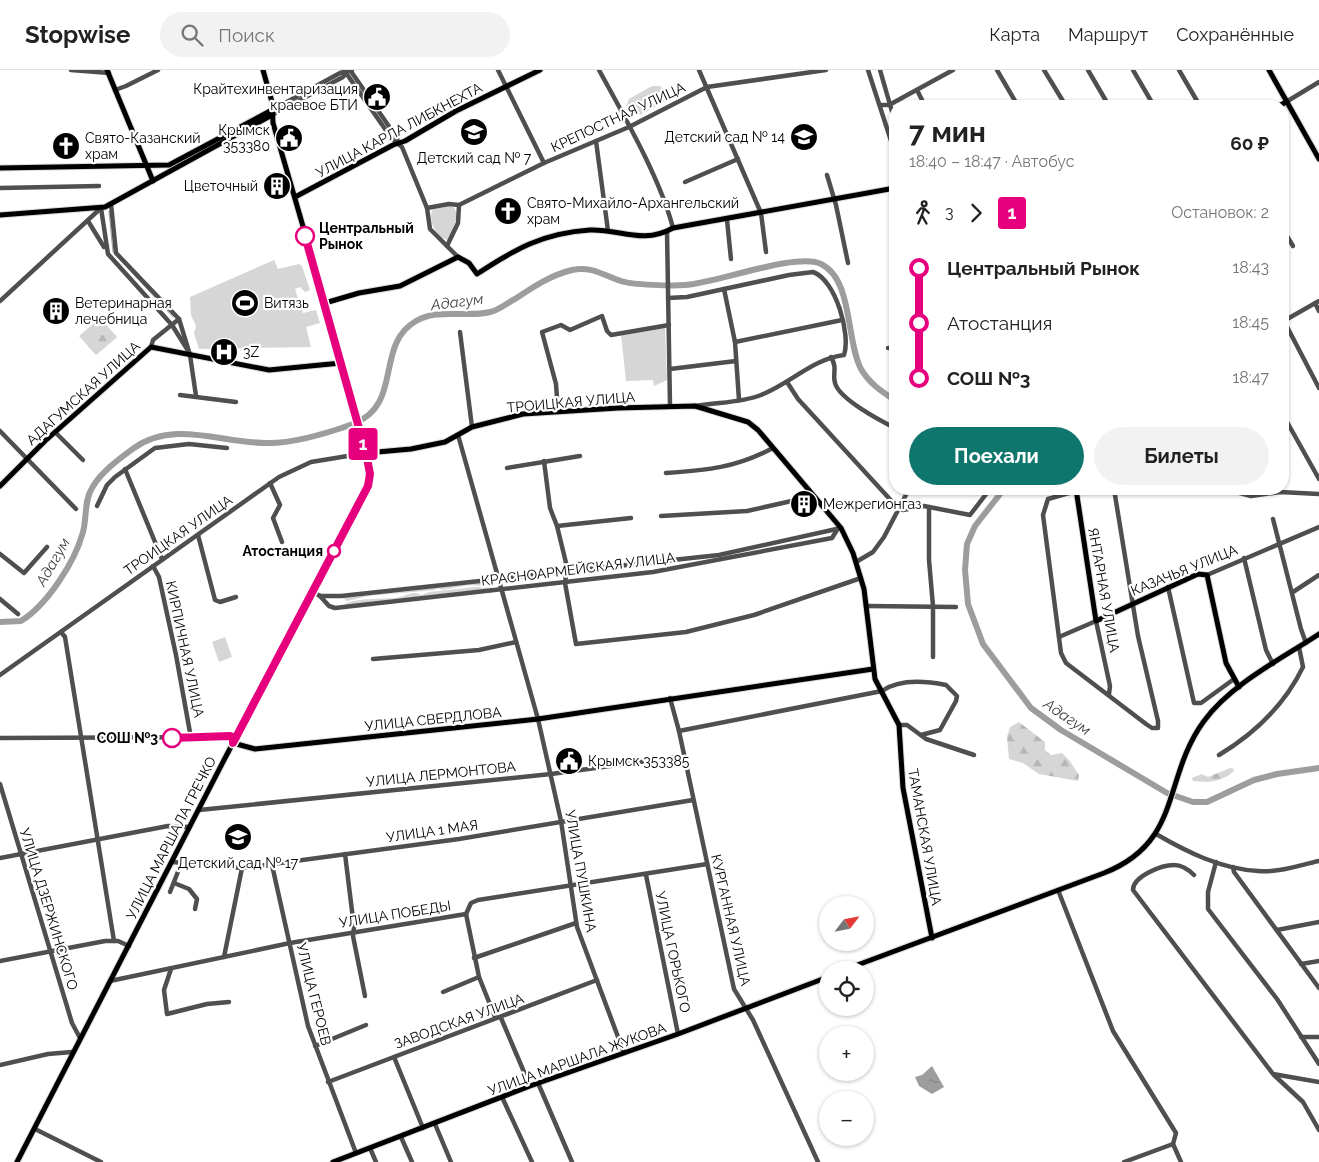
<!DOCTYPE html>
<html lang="ru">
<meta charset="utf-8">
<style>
body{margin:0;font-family:Raleway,sans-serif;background:#f2f2f2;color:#222;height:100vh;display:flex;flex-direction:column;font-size:19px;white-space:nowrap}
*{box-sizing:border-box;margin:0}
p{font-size:16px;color:#767676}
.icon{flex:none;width:28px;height:28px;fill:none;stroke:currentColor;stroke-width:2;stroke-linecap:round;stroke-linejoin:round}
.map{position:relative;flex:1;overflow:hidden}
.drawer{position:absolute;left:889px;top:30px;width:400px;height:395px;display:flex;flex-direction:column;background:#fff;border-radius:20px;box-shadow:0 1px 4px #0004}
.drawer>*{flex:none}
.badge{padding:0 10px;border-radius:4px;font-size:18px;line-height:32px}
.needle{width:32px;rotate:58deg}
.controls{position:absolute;left:819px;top:826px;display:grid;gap:10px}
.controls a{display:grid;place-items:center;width:55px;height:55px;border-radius:50%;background:#fff;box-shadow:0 1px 4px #0004;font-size:25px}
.map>.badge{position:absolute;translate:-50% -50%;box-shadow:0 0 0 2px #fff}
.legs{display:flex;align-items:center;gap:8px;height:55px;padding:0 20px;font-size:16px}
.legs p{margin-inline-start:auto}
.head{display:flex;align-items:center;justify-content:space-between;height:85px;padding:0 20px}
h1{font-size:28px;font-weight:700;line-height:38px}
.cta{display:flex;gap:10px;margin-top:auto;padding:10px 20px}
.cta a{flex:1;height:58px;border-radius:30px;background:#0f766e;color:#fff;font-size:20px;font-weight:700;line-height:58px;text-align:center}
.cta a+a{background:#f2f2f2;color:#222}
ul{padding:0 20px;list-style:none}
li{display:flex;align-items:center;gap:18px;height:55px;font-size:19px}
li i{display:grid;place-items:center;width:8px;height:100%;margin:0 6px;background:currentColor}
li i::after{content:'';width:12px;height:12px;margin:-6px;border:4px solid;border-radius:50%;background:#fff}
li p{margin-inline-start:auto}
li:first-child i{background:linear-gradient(#0000 50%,currentColor 0)}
li:last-child i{background:linear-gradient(currentColor 50%,#0000 0)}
header{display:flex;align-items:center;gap:30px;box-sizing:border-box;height:70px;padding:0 25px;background:#fff;border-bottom:1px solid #e0e0e0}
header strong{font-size:24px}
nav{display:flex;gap:28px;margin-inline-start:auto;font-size:18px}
.search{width:350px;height:45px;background:#f2f2f2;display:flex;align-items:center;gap:12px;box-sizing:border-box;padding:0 18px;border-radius:28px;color:#767676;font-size:19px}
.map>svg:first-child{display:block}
.green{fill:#d6d6d6}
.forest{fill:url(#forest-firs)}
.water{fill:url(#water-ripples)}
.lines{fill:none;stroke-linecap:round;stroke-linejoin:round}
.stream{stroke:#9d9d9d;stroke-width:1}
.river{stroke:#9d9d9d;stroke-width:6}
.major-casing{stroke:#dbdbdb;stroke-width:7}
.minor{stroke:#4f4f4f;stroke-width:4.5}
.major{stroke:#000;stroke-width:5}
.line-1-casing{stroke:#fff;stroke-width:11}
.line-1{stroke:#e6007e;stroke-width:8}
.stop-1-dot{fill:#fff;stroke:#e6007e;stroke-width:2.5}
.labels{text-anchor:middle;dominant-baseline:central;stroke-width:4.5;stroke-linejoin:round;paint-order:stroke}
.poi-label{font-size:14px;fill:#000;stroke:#fff;text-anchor:start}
.street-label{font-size:14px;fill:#000;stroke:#fff}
.stop-label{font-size:14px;font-weight:bold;fill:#000;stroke:#fff;text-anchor:end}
.water-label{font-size:15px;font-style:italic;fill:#3e3e3e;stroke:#fff}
</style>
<header>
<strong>Stopwise</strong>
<div class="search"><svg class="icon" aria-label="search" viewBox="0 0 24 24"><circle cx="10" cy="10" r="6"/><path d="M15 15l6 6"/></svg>Поиск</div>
<nav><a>Карта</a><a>Маршрут</a><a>Сохранённые</a></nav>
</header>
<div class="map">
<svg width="1319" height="1092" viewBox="0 0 1319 1092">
<defs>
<pattern id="forest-firs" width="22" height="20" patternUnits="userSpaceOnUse" patternTransform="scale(1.25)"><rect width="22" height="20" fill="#d6d6d6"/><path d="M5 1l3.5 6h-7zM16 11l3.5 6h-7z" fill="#b6b6b6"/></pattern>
<pattern id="water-ripples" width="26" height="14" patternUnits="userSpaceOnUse" patternTransform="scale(1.25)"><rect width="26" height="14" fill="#9d9d9d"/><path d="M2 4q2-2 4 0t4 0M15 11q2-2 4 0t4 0" fill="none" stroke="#858585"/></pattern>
</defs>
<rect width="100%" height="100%" fill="#fff"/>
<!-- green -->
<g class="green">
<path d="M 652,16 L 660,16 L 665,21 L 664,32 L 640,45 L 630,43 L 626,37 L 629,29 Z"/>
<path d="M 449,136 L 454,137 L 457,145 L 450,171 C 437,168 428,153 432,140 Z"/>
<path d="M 274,190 L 278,199 L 299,194 L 302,196 L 310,220 L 305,222 L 300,217 L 295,219 L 303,243 L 316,240 L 320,253 L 306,257 L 311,277 L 199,279 L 194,263 L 196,256 L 191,245 L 190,227 Z"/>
<path d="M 100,248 L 117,267 L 96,285 L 79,266 Z"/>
<path d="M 665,257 L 667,310 L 654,316 L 653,310 L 626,311 L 621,265 Z"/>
<path d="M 483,511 L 484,516 L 469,515 L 442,520 L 438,518 L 435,520 L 368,526 L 347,531 L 343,528 Z"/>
<path d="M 476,517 L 495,518 L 344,535 C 351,528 384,529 396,528 C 402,527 409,523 415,523 C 417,523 421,525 422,525 L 429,522 Z"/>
<path d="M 225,567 L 232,587 L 219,592 L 212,572 Z"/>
</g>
<!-- forest -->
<g class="forest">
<path d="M 113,263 L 117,267 L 96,285 L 87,275 L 100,265 L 108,265 Z"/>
<path d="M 1019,652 L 1045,672 L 1045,680 L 1051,685 L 1062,683 L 1069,690 L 1079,705 L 1078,711 L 1039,704 L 1023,693 L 1009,689 L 1007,667 L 1010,657 Z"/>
<path d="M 1230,698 L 1234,699 L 1233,702 C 1221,712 1208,713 1193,711 L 1192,708 L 1202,704 L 1208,707 Z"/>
</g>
<!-- water -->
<path class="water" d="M 932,996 L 944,1017 L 932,1024 L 919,1016 L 915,1007 L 922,1005 Z"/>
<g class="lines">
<!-- stream -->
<path class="stream" d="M 109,141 L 113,182 L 173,247"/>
<!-- river -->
<g class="river">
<path d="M 1004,419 L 975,456 L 967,474 L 965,500 L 968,534 L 983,574 L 1031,638 L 1061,660 L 1167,723 L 1193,732 L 1207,732 L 1254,710 L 1277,704 L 1319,698"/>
<path d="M 0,552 L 21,551 C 47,535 75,492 83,462 C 87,447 84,431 92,418 C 101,402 119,389 134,378 C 175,349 223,374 269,373 C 296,373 328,363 353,354 C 404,335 374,275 416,251 C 437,238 467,248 490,242 C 499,240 507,233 515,229 C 533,217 551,205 572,200 C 592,196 603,205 621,211 C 632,215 673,216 685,215 C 716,213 797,182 821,194 C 853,209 846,271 861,299 C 869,313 882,322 895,330"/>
</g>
<!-- major casing -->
<g class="major-casing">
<g id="major">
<path d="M 107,0 L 153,111"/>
<path d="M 1269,0 L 1319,89"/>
<path d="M 1279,36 L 1286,32"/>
<path d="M 0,98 L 169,95 L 272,40"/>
<path d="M 295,127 L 393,75 L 405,71 L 456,41 L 540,0"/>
<path d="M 0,145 L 105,137 L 272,45"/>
<path d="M 325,233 L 359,223 L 400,216 L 458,187 L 469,193 L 477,204 C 515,179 543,163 590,160 C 621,159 642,175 673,158 L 895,118"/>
<path d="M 366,383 L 411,379 L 445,372 L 472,357 L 523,344 L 618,338 L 695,336 L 748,352 L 758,360 L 841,458 L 853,483 L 864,519 L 875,609 L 899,655 L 903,718 L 932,868"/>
<path d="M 0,416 L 45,371 L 151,277 L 269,300 L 341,293"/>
<path d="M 1076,419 L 1096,551 L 1198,504 L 1207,505 L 1226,593 L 1239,617"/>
<path d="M 233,673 L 255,679 L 538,649 L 873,599"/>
<path d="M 844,900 L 1104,803 C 1183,772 1162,708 1204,651 C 1231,614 1281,589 1319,564"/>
<path d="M 17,1092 L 224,690 L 360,433 L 369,411 L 366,383 L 349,326 L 338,277 L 273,53 L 272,32 L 263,0"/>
<path d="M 333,1092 L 530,1016 L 678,964 L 828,907"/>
</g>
</g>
<!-- minor -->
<g class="minor">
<path d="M 71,0 L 109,3"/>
<path d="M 344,0 L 392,69 L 402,77 L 427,138 L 430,159 L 458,187"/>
<path d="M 350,0 L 397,68 L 398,73"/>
<path d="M 498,0 L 544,93"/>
<path d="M 599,0 C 624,46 660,108 673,158"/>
<path d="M 699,0 L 761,143 L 766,182"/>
<path d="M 868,0 L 895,83"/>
<path d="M 880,0 L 895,52"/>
<path d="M 997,0 L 1018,36"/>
<path d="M 1044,0 L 1066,36"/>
<path d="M 1088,0 L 1109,36"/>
<path d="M 1133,0 L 1154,36"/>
<path d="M 1179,0 L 1200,36"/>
<path d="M 115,20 L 126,16 L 158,0"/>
<path d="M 917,20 L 925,36"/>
<path d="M 1286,32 L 1319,12"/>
<path d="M 880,35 L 889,35 L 953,0"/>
<path d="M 272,40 L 340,3 L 352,0"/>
<path d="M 272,45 L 343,7 L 346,3"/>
<path d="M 596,71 L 608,161"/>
<path d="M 827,105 L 836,135 L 848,193"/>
<path d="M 685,112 L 738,89"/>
<path d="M 0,118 L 99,116"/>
<path d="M 111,134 L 116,183 L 179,249 L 190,285 L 196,326"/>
<path d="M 101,138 L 108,184 L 172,255 L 187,279"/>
<path d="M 427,138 L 449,134 L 459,135 L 544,93 L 629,57 L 707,17 L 826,0"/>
<path d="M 727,150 L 731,189"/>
<path d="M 88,151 L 104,177"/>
<path d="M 1282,158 L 1293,176"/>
<path d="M 667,161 L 670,336"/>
<path d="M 447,176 L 458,153 L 459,135"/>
<path d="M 724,219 L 735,272 L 739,330"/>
<path d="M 668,228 L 687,227 L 789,205 L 813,202 C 836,210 851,265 844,285 C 812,289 790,314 761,325 C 741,333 718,332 696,336"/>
<path d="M 0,231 L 101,138"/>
<path d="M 1315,233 L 1319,241"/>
<path d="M 1284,251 L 1319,318"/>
<path d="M 1282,252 L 1319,231"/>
<path d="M 460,262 L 472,357"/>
<path d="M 735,272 L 842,250"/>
<path d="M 151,277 L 153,270 L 179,249"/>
<path d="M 888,278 L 895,278"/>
<path d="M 831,287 C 838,299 832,303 835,313 C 839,329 881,351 895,358"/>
<path d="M 670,299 L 736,291"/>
<path d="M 787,312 L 798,329 L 898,438 L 903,440 L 924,436 L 970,445 L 990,419"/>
<path d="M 180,325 L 236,332"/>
<path d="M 558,342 L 556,314 L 542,262 L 561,255 L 570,260 L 602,246 L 607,261 L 611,265 L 669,255"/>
<path d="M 1282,343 L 1319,409"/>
<path d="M 0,361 L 76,439"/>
<path d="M 55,362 L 83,390"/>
<path d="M 458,365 L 538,649 L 561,751 L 577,857 L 624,983"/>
<path d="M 544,391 L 550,438 L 557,456"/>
<path d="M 507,398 L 580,386"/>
<path d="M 125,399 L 162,489"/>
<path d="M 666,403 C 708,400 735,398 773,378"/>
<path d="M 270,413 L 280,435 L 273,448 L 282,472"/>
<path d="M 1225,419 L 1251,426 L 1280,422 L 1319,424"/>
<path d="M 1076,421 L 1048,429 L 1043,445 L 1061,583 L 1066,593 L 1146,654 L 1152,658 L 1158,658 L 1158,651 L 1138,566 L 1114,419"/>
<path d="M 97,436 L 107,415 L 115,407 L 155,378 L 189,374 L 227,378"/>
<path d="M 929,437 L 929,490 L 933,536 L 933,587"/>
<path d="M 661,446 L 747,441 L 814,426"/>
<path d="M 631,448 L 557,456 L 567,497 L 565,513 L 576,574 L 686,562 L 754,545 L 861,508"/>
<path d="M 1273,449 L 1301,559 L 1306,573"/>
<path d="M 198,465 L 215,530 L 220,532 L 236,527"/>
<path d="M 0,484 L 24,503 L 47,477"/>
<path d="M 1244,488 L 1266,580 L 1273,594"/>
<path d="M 856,492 L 873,482 L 884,467 L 909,419"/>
<path d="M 153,496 L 159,507 L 176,585 L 191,668"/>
<path d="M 1207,505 L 1319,457"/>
<path d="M 1168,517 L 1194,633 L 1201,633 L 1234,609"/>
<path d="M 313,522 L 320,526 L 341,526 L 719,485 L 841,458"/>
<path d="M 1293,522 L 1319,505"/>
<path d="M 320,526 L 329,536 L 335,538 L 653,502 L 832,468 L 837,460"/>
<path d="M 0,529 L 18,544"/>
<path d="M 866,536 L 956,537"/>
<path d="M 61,562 L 65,567 L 114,871"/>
<path d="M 1059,567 L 1096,551 L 1110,616 L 1109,624"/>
<path d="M 373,589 L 479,580 L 516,572"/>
<path d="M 0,605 L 279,407 L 311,392 L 366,383"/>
<path d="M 670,628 L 679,661 L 734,919 L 753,950 L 818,1092"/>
<path d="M 899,655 L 907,655 L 926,669 L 974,685"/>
<path d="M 679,661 L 882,621 C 899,609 926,611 946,615 L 957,626 L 956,631 L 940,660 L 921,665"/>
<path d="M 0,668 L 233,667 L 233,673"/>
<path d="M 1219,685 C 1254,664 1285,634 1303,597 L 1299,577"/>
<path d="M 0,714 L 72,953 L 80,968"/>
<path d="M 199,740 L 551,704 L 684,686"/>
<path d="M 1156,764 C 1187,782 1221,799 1258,801 C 1278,803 1300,795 1319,791"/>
<path d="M 345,784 L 354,857 L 353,866 L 365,926"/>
<path d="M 0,788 L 168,756 L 190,757"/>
<path d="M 172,792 L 242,798 L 459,769 L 693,730"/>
<path d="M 1216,792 L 1208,822 L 1208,839 L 1277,929 L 1319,994"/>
<path d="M 272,795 L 308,956 L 356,1083"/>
<path d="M 1233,797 L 1234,802 L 1319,918"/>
<path d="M 646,805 L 678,964"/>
<path d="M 1194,805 C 1189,800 1182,795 1174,795 C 1162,795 1133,806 1133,820 L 1273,1004 L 1319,1012"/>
<path d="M 174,813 L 189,819 L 197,829 L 195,839"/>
<path d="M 1058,820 L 1113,961 L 1176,1063 L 1173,1074 L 1181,1092"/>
<path d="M 170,822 L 181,794"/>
<path d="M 466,844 L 471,833 L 478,830 L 707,794"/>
<path d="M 466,844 L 479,907 L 495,947"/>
<path d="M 1277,860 L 1319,852"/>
<path d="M 224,887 L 242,798"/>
<path d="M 474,888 L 576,853"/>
<path d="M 0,891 L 105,871 L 118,871 L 129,876"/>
<path d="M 1301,894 L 1319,891"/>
<path d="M 171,899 L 164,920 L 167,944 L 207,934 L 229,932"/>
<path d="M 110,911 L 290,873 L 466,844"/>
<path d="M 443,922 L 479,907"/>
<path d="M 501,948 L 530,1016"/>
<path d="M 1301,967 L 1319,967"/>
<path d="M 315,976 L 366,955"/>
<path d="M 394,987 L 423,1058"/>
<path d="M 0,995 L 48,984 L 72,982"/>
<path d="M 1274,1005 L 1303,1032 L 1319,1060"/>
<path d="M 328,1012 L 597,910"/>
<path d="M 538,1013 L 572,1092"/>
<path d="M 502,1027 L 532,1092"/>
<path d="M 435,1054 L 451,1092"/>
<path d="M 35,1059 L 101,1092"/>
<path d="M 401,1067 L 412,1092"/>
<path d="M 370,1078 L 376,1092"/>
<path d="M 1124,1092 L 1173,1074"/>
</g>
<!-- major -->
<use href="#major" class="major"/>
</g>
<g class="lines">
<!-- line-1 casing -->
<g class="line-1-casing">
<path id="line-1" d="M 172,668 L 230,666 L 233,667 L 233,673 L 368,416 L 370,404 L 366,383 L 305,166"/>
</g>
<!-- line-1 -->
<use href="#line-1" class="line-1"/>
</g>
<!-- icons -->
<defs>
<g id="civic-disc" transform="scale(1.4375)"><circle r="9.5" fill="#000" stroke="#fff"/><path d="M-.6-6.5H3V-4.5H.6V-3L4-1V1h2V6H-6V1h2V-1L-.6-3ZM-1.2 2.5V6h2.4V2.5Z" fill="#fff"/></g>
<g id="school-disc" transform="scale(1.4375)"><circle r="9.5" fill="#000" stroke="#fff"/><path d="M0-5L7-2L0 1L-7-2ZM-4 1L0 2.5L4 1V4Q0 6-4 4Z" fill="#fff"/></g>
<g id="church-disc" transform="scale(1.4375)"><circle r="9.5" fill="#000" stroke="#fff"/><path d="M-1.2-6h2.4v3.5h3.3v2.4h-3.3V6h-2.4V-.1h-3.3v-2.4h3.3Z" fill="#fff"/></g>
<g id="building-disc" transform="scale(1.4375)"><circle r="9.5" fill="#000" stroke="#fff"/><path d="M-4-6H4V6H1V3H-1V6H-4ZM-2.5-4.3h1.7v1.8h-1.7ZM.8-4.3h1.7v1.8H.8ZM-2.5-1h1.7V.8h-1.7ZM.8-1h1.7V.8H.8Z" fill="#fff"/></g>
<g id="stadium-disc" transform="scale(1.4375)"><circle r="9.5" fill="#000" stroke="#fff"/><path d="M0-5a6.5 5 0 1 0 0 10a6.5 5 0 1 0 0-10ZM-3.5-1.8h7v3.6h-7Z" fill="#fff"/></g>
<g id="hospital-disc" transform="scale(1.4375)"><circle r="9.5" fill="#000" stroke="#fff"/><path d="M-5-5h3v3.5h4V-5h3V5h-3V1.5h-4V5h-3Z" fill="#fff"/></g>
</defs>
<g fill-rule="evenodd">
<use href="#civic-disc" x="377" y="27"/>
<use href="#school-disc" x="474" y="62"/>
<use href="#school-disc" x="804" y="67"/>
<use href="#civic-disc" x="289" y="68"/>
<use href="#church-disc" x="66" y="76"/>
<use href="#building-disc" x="277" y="116"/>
<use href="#church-disc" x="508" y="141"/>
<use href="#stadium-disc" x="245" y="233"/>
<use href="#building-disc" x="56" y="241"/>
<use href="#hospital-disc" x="224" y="282"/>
<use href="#building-disc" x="804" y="434"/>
<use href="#civic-disc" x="569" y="691"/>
<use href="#school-disc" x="238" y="767"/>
</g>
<!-- markers -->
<g class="stop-1-dot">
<circle cx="305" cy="166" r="9"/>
<circle cx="334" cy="481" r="6"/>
<circle cx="172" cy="668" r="9"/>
</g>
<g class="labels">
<!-- poi labels -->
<g class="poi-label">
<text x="358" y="19" text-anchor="end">Крайтехинвентаризация<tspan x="358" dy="16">краевое БТИ</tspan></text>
<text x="270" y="60" text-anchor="end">Крымск<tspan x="270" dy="16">353380</tspan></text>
<text x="785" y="67" text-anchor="end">Детский сад № 14</text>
<text x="85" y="68">Свято-Казанский<tspan x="85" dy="16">храм</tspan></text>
<text x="474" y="88" text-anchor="middle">Детский сад № 7</text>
<text x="258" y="116" text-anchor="end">Цветочный</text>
<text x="527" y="133">Свято-Михайло-Архангельский<tspan x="527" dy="16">храм</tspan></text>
<text x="75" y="233">Ветеринарная<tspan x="75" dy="16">лечебница</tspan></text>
<text x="264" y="233">Витязь</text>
<text x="243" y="282">3Z</text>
<text x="823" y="434">Межрегионгаз</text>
<text x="588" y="691">Крымск 353385</text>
<text x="238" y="793" text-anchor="middle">Детский сад № 17</text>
</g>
<!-- street labels -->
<g class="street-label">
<text transform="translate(618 47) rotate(-25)">КРЕПОСТНАЯ УЛИЦА</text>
<text transform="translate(399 60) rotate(-28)">УЛИЦА КАРЛА ЛИБКНЕХТА</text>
<text transform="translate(83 323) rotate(-42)">АДАГУМСКАЯ УЛИЦА</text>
<text transform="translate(571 332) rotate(-5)">ТРОИЦКАЯ УЛИЦА</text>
<text transform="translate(178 465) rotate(-35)">ТРОИЦКАЯ УЛИЦА</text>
<text transform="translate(578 499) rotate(-7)">КРАСНОАРМЕЙСКАЯ УЛИЦА</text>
<text transform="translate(1184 500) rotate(-22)">КАЗАЧЬЯ УЛИЦА</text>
<text transform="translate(1104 520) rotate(80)">ЯНТАРНАЯ УЛИЦА</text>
<text transform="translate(185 579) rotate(78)">КИРПИЧНАЯ УЛИЦА</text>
<text transform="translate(433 649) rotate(-6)">УЛИЦА СВЕРДЛОВА</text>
<text transform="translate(441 704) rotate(-6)">УЛИЦА ЛЕРМОНТОВА</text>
<text transform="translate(432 761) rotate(-8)">УЛИЦА 1 МАЯ</text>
<text transform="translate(925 767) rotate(80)">ТАМАНСКАЯ УЛИЦА</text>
<text transform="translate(171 768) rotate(-63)">УЛИЦА МАРШАЛА ГРЕЧКО</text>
<text transform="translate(581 801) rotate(80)">УЛИЦА ПУШКИНА</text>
<text transform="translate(49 839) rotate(73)">УЛИЦА ДЗЕРЖИНСКОГО</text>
<text transform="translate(395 844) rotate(-9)">УЛИЦА ПОБЕДЫ</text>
<text transform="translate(731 850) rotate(77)">КУРГАННАЯ УЛИЦА</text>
<text transform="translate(673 882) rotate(78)">УЛИЦА ГОРЬКОГО</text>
<text transform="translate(314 924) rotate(76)">УЛИЦА ГЕРОЕВ</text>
<text transform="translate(459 951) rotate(-20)">ЗАВОДСКАЯ УЛИЦА</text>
<text transform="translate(577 989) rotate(-20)">УЛИЦА МАРШАЛА ЖУКОВА</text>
</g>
<!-- stop labels -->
<g class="stop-label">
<text x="319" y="158" text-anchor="start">Центральный<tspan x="319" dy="16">Рынок</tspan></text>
<text x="323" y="481">Атостанция</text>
<text x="158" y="668">СОШ №3</text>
</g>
<!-- water labels -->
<g class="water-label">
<text transform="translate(457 232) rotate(-7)">Адагум</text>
<text transform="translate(53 492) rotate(-60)">Адагум</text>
<text transform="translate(1067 647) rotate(34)">Адагум</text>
</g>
</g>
</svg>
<div class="controls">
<a><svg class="needle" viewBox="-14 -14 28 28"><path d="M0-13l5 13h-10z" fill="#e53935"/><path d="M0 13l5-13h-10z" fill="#767676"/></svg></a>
<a><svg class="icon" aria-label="locate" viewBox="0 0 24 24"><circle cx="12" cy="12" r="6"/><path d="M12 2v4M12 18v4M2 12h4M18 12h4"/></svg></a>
<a>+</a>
<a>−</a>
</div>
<b class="badge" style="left:363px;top:374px;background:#e6007e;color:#fff">1</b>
<section class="drawer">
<div class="head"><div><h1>7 мин</h1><p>18:40 – 18:47 · Автобус</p></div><b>60 ₽</b></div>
<div class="legs"><svg class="icon" aria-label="walk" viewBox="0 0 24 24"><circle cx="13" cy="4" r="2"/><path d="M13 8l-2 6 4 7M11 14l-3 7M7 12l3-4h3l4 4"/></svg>3<svg class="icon" aria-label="forward" viewBox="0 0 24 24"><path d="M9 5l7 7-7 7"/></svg><b class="badge" style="background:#e6007e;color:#fff">1</b><p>Остановок: 2</p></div>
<ul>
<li><i style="color:#e6007e"></i><b>Центральный Рынок</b><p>18:43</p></li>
<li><i style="color:#e6007e"></i><span>Атостанция</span><p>18:45</p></li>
<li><i style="color:#e6007e"></i><b>СОШ №3</b><p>18:47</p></li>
</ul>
<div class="cta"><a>Поехали</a><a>Билеты</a></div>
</section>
</div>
